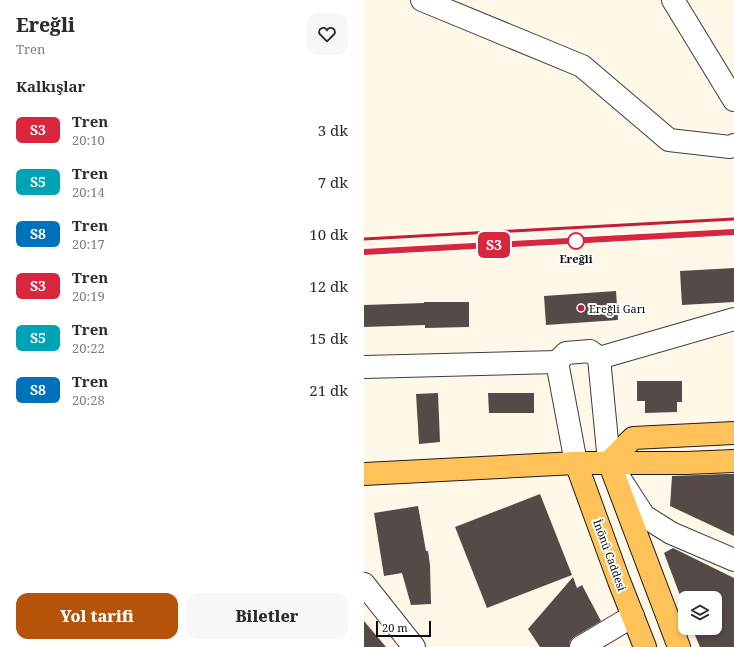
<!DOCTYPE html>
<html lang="tr">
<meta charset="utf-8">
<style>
body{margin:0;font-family:"Noto Serif",serif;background:#f7f7f7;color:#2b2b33;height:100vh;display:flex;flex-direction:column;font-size:15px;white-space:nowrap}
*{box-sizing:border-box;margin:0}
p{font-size:13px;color:#7c7c81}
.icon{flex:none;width:22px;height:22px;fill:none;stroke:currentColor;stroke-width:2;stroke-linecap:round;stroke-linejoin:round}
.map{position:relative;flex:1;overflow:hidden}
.panel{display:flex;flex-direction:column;background:#fff;width:364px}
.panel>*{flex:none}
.badge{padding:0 8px;border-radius:6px;font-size:14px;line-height:26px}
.fabs{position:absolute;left:314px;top:591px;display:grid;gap:8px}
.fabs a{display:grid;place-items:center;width:44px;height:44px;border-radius:8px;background:#fff;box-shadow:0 2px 6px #0003;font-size:20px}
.scale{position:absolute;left:12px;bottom:10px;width:55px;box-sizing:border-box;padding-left:4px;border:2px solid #0b0b0b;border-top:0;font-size:11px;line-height:14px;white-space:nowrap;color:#0b0b0b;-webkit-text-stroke:3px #fff;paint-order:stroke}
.map>.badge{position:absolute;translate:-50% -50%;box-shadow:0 0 0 2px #fff}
h2{padding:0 16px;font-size:15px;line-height:36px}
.round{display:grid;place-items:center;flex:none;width:42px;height:42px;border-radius:12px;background:#f7f7f7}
.summary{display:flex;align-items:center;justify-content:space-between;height:68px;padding:0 16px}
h1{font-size:19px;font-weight:800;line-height:30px}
.button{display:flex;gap:8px;margin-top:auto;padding:8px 16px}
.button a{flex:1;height:46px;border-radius:12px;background:#b45309;color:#fff;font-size:16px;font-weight:800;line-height:46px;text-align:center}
.button a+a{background:#f7f7f7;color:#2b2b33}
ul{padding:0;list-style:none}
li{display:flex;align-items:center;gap:12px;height:52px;padding:0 16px}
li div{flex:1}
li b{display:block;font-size:15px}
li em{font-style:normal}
li .badge{min-width:44px;font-weight:700;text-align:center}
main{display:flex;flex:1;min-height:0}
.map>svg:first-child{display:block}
.building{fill:#544a47}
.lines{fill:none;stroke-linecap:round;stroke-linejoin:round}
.minor-casing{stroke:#3e3e3e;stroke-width:24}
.major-casing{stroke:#1c1c1c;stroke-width:24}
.minor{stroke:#fff;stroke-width:22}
.major{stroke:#ffc259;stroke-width:22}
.rail{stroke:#c01e3a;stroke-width:3}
.line-casing{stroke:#fff;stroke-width:9}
.line{stroke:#d7263d;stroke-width:6}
.stop-dot{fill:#fff;stroke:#d7263d;stroke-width:2}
.poi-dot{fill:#c01e3a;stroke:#fff;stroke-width:1.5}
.labels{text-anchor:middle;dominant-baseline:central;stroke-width:4;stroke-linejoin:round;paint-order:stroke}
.stop-label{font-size:11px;font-weight:bold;fill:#0b0b0b;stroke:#fff}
.poi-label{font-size:11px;fill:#0b0b0b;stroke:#fff;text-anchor:start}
.street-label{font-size:11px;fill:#0b0b0b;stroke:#fff}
</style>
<main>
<section class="panel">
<div class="summary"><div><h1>Ereğli</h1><p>Tren</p></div><a class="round"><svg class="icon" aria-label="heart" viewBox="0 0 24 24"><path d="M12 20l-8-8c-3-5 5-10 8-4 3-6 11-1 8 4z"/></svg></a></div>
<h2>Kalkışlar</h2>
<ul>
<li><span class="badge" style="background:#d7263d;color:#fff">S3</span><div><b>Tren</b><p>20:10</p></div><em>3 dk</em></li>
<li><span class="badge" style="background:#00a3b4;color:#fff">S5</span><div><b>Tren</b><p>20:14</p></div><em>7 dk</em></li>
<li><span class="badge" style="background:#0072bc;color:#fff">S8</span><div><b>Tren</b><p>20:17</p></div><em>10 dk</em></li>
<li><span class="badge" style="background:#d7263d;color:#fff">S3</span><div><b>Tren</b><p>20:19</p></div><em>12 dk</em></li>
<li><span class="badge" style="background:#00a3b4;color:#fff">S5</span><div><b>Tren</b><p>20:22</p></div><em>15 dk</em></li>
<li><span class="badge" style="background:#0072bc;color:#fff">S8</span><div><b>Tren</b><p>20:28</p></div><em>21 dk</em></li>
</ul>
<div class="button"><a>Yol tarifi</a><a>Biletler</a></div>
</section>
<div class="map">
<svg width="370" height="647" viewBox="0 0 370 647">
<rect width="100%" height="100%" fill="#fff8e9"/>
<!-- building -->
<g class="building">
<path d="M 370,268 L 370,302 L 318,305 L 316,271 Z"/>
<path d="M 252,291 L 254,320 L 182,325 L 180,296 Z"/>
<path d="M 60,302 L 105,302 L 105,327 L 61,328 L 61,325 L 0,327 L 0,305 L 60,303 Z"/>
<path d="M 273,381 L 318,381 L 318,402 L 313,402 L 313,412 L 281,413 L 281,401 L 273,401 Z"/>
<path d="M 74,393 L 76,442 L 55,444 L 52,394 Z"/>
<path d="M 124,393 L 170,393 L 170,413 L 125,413 Z"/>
<path d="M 362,474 L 370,474 L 370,536 L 306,506 L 308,476 Z"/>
<path d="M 176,494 L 208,575 L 123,608 L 91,527 Z"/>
<path d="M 54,506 L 62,551 L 64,551 L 66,565 L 67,604 L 47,605 L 38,573 L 20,576 L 10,513 Z"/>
<path d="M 309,548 L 370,578 L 370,647 L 336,647 L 328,628 L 351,628 L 351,598 L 317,598 L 300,553 Z"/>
<path d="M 209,577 L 213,588 L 218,585 L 237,621 L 210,637 L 206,641 L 205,647 L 176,647 L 164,629 Z"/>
<path d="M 0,621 L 22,647 L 0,647 Z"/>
</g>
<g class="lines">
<!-- minor casing -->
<g class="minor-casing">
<g id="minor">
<path d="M 58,0 L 218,66 L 305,140 L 366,147 L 370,145"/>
<path d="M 309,0 L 370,100"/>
<path d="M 235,358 L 370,319"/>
<path d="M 0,367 L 193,362"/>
<path d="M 212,463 L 193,362 L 202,353 L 226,351 L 235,358 L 245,462 L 280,516 L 307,533 L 370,560"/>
<path d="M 0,584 L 50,647"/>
<path d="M 217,647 L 269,616"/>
</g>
</g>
<!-- major casing -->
<g class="major-casing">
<g id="major">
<path d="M 245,462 L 315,647"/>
<path d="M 245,462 L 269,438 L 370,433"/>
<path d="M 212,463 L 255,581 L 281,647"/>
<path d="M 0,474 L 212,463 L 322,463 L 370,461"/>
</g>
</g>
<!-- minor -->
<use href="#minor" class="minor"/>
<!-- major -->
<use href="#major" class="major"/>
<!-- rail -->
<g class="rail">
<path d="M 0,239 L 370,219"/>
<path d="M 0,252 L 370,232"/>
</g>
</g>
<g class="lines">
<!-- line casing -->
<g class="line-casing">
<path id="line" d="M 0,252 L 370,232"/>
</g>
<!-- line -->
<use href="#line" class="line"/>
</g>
<!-- markers -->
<circle class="stop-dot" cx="212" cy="241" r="8"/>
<circle class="poi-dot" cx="217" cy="308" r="4"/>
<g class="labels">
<!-- stop labels -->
<g class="stop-label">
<text x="212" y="258">Ereğli</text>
</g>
<!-- poi labels -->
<g class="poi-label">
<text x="225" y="308">Ereğli Garı</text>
</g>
<!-- street labels -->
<g class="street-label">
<text transform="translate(246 555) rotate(70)">İnönü Caddesi</text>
</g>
</g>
</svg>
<div class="fabs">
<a><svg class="icon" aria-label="layers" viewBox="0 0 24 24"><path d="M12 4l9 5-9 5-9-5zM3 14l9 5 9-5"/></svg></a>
</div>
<div class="scale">20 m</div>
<b class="badge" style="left:130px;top:245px;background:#d7263d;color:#fff">S3</b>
</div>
</main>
